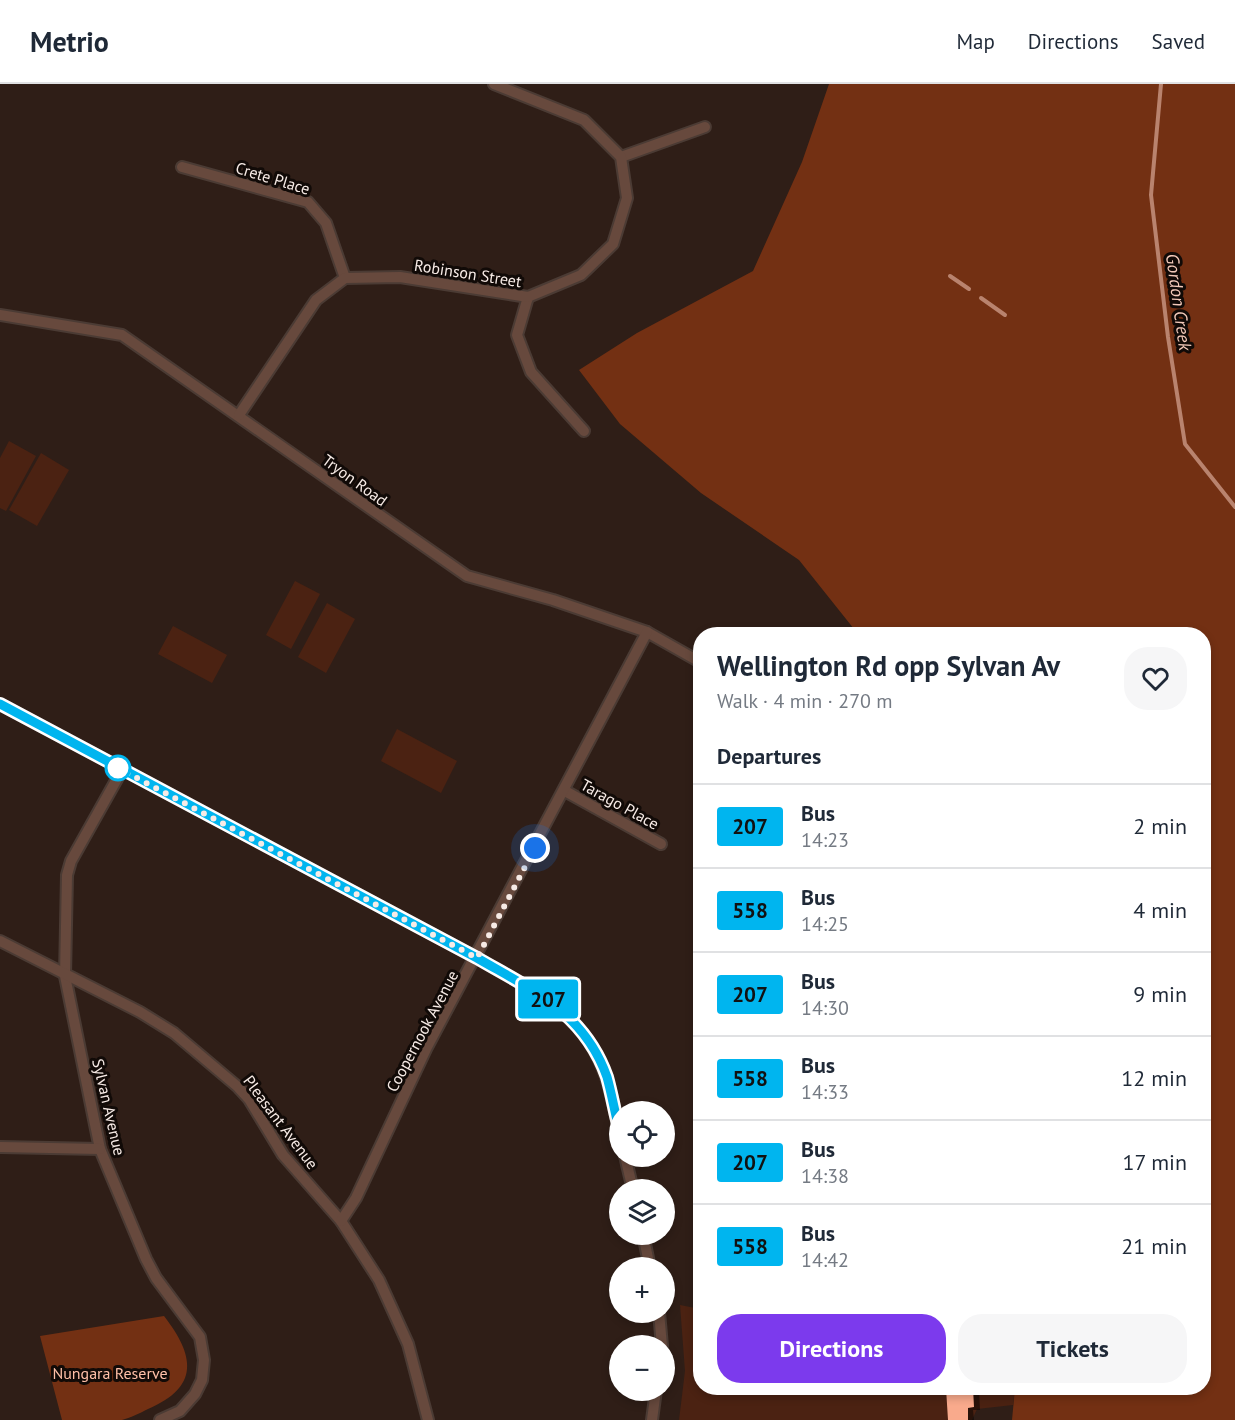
<!DOCTYPE html>
<meta charset="utf-8">
<style>
body{margin:0;font-family:"PT Sans",sans-serif;background:#f6f6f7;color:#1f2937;height:100vh;display:flex;flex-direction:column;font-size:22px;white-space:nowrap}
*{box-sizing:border-box;margin:0}
p{font-size:20px;color:#747a83}
.icon{flex:none;width:33px;height:33px;fill:none;stroke:currentColor;stroke-width:2;stroke-linecap:round;stroke-linejoin:round}
.map{position:relative;flex:1;overflow:hidden}
.drawer{position:absolute;left:693px;top:543px;width:518px;height:768px;display:flex;flex-direction:column;background:#fff;border-radius:24px;box-shadow:0 3px 9px #0003}
.drawer>*{flex:none}
.badge{padding:0 12px;border-radius:4px;font-size:21px;line-height:39px}
.buttons{position:absolute;left:609px;top:1017px;display:grid;gap:12px}
.buttons a{display:grid;place-items:center;width:66px;height:66px;border-radius:50%;background:#fff;box-shadow:0 3px 9px #0003;font-size:30px}
.you{position:absolute;width:30px;height:30px;margin:-15px;border:4px solid #fff;border-radius:50%;background:#1a73e8;box-shadow:0 0 0 9px #1a73e833}
.map>.badge{position:absolute;translate:-50% -50%;box-shadow:0 0 0 3px #fff}
h2{padding:0 24px;font-size:22px;line-height:54px}
.round{display:grid;place-items:center;flex:none;width:63px;height:63px;border-radius:24px;background:#f6f6f7}
.head{display:flex;align-items:center;justify-content:space-between;height:102px;padding:0 24px}
h1{font-size:28px;font-weight:700;line-height:45px}
.cta{display:flex;gap:12px;margin-top:auto;padding:12px 24px}
.cta a{flex:1;height:69px;border-radius:24px;background:#7c3aed;color:#fff;font-size:24px;font-weight:700;line-height:69px;text-align:center}
.cta a+a{background:#f6f6f7;color:#1f2937}
ul{padding:0;list-style:none}
li{display:flex;align-items:center;gap:18px;height:84px;padding:0 24px;border-top:2px solid #e0e1e3}
li div{flex:1}
li b{display:block;font-size:22px}
li em{font-style:normal}
li .badge{min-width:66px;font-weight:700;text-align:center}
header{display:flex;align-items:center;gap:36px;box-sizing:border-box;height:84px;padding:0 30px;background:#fff;border-bottom:2px solid #e0e1e3}
header strong{font-size:28px}
nav{display:flex;gap:33px;margin-inline-start:auto;font-size:21px}
.map>svg:first-child{display:block}
.green{fill:#4b2212}
.forest{fill:#733013}
.shadow{fill:#0007}
.lines{fill:none;stroke-linecap:round;stroke-linejoin:round}
.stream{stroke:#b9836e;stroke-width:4}
.building{fill:#f9aa8c}
.minor-casing{stroke:#4b3b34;stroke-width:14}
.minor{stroke:#67493d;stroke-width:10}
.line-casing{stroke:#fff;stroke-width:14}
.line{stroke:#00b5ef;stroke-width:9}
.walk{stroke:#f7ebe6;stroke-width:6;stroke-dasharray:0 10.8}
.stop-dot{fill:#fff;stroke:#00b5ef;stroke-width:3}
.labels{text-anchor:middle;dominant-baseline:central;stroke-width:6;stroke-linejoin:round;paint-order:stroke}
.street-label{font-size:16px;fill:#f7ebe6;stroke:#110a07}
.park-label{font-size:16px;fill:#ffc0a8;stroke:#110a07}
.water-label{font-size:18px;font-style:italic;fill:#f4caba;stroke:#110a07}
</style>
<header>
<strong>Metrio</strong>
<nav><a>Map</a><a>Directions</a><a>Saved</a></nav>
</header>
<div class="map">
<svg width="1235" height="1336" viewBox="0 0 1235 1336">
<rect width="100%" height="100%" fill="#2f1e17"/>
<!-- green -->
<g class="green">
<path d="M 9,357 L 36,372 L 6,427 L 0,424 L 0,374 Z"/>
<path d="M 41,369 L 69,386 L 37,442 L 9,426 Z"/>
<path d="M 295,497 L 320,510 L 291,565 L 266,551 Z"/>
<path d="M 327,519 L 355,535 L 326,589 L 298,573 Z"/>
<path d="M 173,542 L 227,571 L 212,599 L 158,570 Z"/>
<path d="M 397,645 L 457,677 L 441,709 L 381,677 Z"/>
<path d="M 680,1221 L 700,1225 L 700,1304 L 1015,1304 L 1013,1321 L 977,1325 L 972,1336 L 679,1336 L 685,1287 Z"/>
</g>
<!-- forest -->
<g class="forest">
<path d="M 829,0 L 1235,0 L 1235,1336 L 1012,1336 L 1015,1304 L 1203,1304 L 1203,887 L 1206,884 L 1210,798 L 1203,775 L 1203,550 L 858,550 L 799,476 L 701,409 L 620,340 L 579,286 L 637,249 L 753,187 L 802,78 Z"/>
<path d="M 164,1232 C 195,1272 200,1303 148,1325 C 140,1329 130,1334 122,1336 C 103,1336 81,1336 62,1336 L 40,1252 Z"/>
</g>
<!-- shadow -->
<path class="shadow" d="M 948,1304 L 979,1306 L 980,1326 L 973,1326 L 974,1336 L 949,1336 Z"/>
<g class="lines">
<!-- stream -->
<g class="stream">
<path d="M 1161,0 L 1151,111 L 1168,253 L 1185,360 L 1235,423"/>
<path d="M 950,192 L 969,205"/>
<path d="M 981,214 L 1005,231"/>
</g>
</g>
<!-- building -->
<path class="building" d="M 946,1304 L 973,1304 L 974,1323 L 968,1324 L 968,1336 L 948,1336 Z"/>
<g class="lines">
<!-- minor casing -->
<g class="minor-casing">
<g id="minor">
<path d="M 621,73 L 705,43"/>
<path d="M 182,83 L 308,118 L 326,139 L 345,194"/>
<path d="M 528,213 L 517,251 L 531,288 L 584,347"/>
<path d="M 0,231 L 122,251 L 467,492 L 553,516 L 647,548 L 700,578"/>
<path d="M 239,331 L 316,216 L 345,194 L 400,193 L 528,213 L 581,191 L 613,160 L 627,114 L 621,73 L 584,36 L 494,0"/>
<path d="M 0,620 L 477,874 C 533,907 584,927 606,993 C 612,1011 615,1030 620,1048"/>
<path d="M 122,686 L 71,777 L 67,791 L 65,892 L 100,1065 L 146,1175 L 156,1194 L 200,1253 L 204,1276 L 202,1296 L 195,1310 L 180,1327 L 160,1336"/>
<path d="M 565,707 L 661,760"/>
<path d="M 0,857 L 140,928 L 174,949 L 238,1003 L 249,1015 L 283,1071 L 341,1137 L 379,1196 L 408,1260 L 428,1336"/>
<path d="M 0,1063 L 100,1065"/>
<path d="M 625,1072 L 633,1106"/>
<path d="M 341,1137 L 356,1114 L 426,965 L 647,548"/>
<path d="M 643,1150 L 650,1184"/>
<path d="M 659,1228 L 662,1262"/>
<path d="M 652,1336 L 656,1306"/>
</g>
</g>
<!-- minor -->
<use href="#minor" class="minor"/>
</g>
<g class="lines">
<!-- line casing -->
<g class="line-casing">
<path id="line" d="M 0,620 L 477,874 C 532,906 584,928 607,993 C 612,1011 615,1030 620,1048"/>
</g>
<!-- line -->
<use href="#line" class="line"/>
<!-- walk -->
<path class="walk" d="M 118,684 L 477,874 L 535,764"/>
</g>
<!-- markers -->
<circle class="stop-dot" cx="118" cy="684" r="12"/>
<g class="labels">
<!-- street labels -->
<g class="street-label">
<text transform="translate(273 94) rotate(17)">Crete Place</text>
<text transform="translate(468 189) rotate(9)">Robinson Street</text>
<text transform="translate(355 396) rotate(36)">Tryon Road</text>
<text transform="translate(620 720) rotate(29)">Tarago Place</text>
<text transform="translate(422 947) rotate(-62)">Coopernook Avenue</text>
<text transform="translate(109 1023) rotate(77)">Sylvan Avenue</text>
<text transform="translate(281 1038) rotate(53)">Pleasant Avenue</text>
</g>
<!-- park labels -->
<g class="park-label">
<text x="110" y="1289">Nungara Reserve</text>
</g>
<!-- water labels -->
<g class="water-label">
<text transform="translate(1179 218) rotate(82)">Gordon Creek</text>
</g>
</g>
</svg>
<div class="buttons">
<a><svg class="icon" aria-label="locate" viewBox="0 0 24 24"><circle cx="12" cy="12" r="6"/><path d="M12 2v4M12 18v4M2 12h4M18 12h4"/></svg></a>
<a><svg class="icon" aria-label="layers" viewBox="0 0 24 24"><path d="M12 4l9 5-9 5-9-5zM3 14l9 5 9-5"/></svg></a>
<a>+</a>
<a>−</a>
</div>
<div class="you" style="left:535px;top:764px"></div>
<b class="badge" style="left:548px;top:915px;background:#00b5ef;color:#111">207</b>
<section class="drawer">
<div class="head"><div><h1>Wellington Rd opp Sylvan Av</h1><p>Walk · 4 min · 270 m</p></div><a class="round"><svg class="icon" aria-label="heart" viewBox="0 0 24 24"><path d="M12 20l-8-8c-3-5 5-10 8-4 3-6 11-1 8 4z"/></svg></a></div>
<h2>Departures</h2>
<ul>
<li><span class="badge" style="background:#00b5ef;color:#111">207</span><div><b>Bus</b><p>14:23</p></div><em>2 min</em></li>
<li><span class="badge" style="background:#00b5ef;color:#111">558</span><div><b>Bus</b><p>14:25</p></div><em>4 min</em></li>
<li><span class="badge" style="background:#00b5ef;color:#111">207</span><div><b>Bus</b><p>14:30</p></div><em>9 min</em></li>
<li><span class="badge" style="background:#00b5ef;color:#111">558</span><div><b>Bus</b><p>14:33</p></div><em>12 min</em></li>
<li><span class="badge" style="background:#00b5ef;color:#111">207</span><div><b>Bus</b><p>14:38</p></div><em>17 min</em></li>
<li><span class="badge" style="background:#00b5ef;color:#111">558</span><div><b>Bus</b><p>14:42</p></div><em>21 min</em></li>
</ul>
<div class="cta"><a>Directions</a><a>Tickets</a></div>
</section>
</div>
